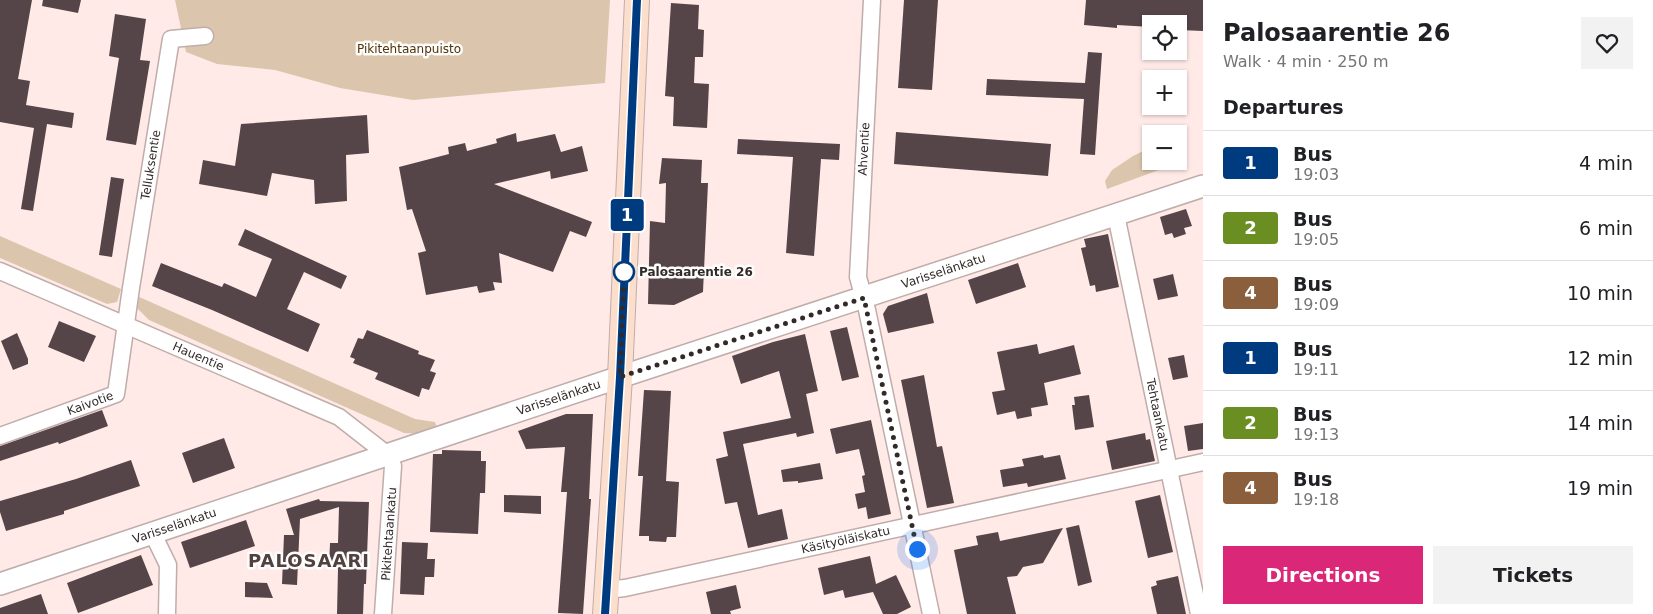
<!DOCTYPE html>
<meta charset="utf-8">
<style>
body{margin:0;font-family:"DejaVu Sans",sans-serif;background:#f2f2f2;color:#202124;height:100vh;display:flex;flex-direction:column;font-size:19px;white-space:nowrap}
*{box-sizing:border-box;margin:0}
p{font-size:16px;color:#757577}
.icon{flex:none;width:28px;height:28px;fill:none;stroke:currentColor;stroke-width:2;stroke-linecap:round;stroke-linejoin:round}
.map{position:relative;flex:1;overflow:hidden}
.drawer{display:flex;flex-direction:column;background:#fff;width:450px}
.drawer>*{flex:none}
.badge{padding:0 10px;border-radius:4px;font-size:18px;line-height:32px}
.fabs{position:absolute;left:1142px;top:15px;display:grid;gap:10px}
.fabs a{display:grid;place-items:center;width:45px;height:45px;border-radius:0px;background:#fff;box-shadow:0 1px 4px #0004;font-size:25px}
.you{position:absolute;width:25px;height:25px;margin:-12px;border:4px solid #fff;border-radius:50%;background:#1a73e8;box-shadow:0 0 0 8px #1a73e833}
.map>.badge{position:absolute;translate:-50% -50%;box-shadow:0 0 0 2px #fff}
h2{padding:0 20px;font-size:19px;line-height:45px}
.round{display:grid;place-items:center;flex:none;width:52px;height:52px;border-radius:0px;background:#f2f2f2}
.overview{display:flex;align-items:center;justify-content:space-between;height:85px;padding:0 20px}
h1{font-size:24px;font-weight:600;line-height:38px}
.primary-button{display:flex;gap:10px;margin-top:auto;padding:10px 20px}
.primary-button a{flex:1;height:58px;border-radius:0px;background:#db2777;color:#fff;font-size:20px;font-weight:600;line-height:58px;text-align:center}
.primary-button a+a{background:#f2f2f2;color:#202124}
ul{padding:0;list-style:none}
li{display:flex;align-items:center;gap:15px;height:65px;padding:0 20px;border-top:1px solid #e0e0e0}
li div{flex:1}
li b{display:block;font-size:19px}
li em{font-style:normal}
li .badge{min-width:55px;font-weight:700;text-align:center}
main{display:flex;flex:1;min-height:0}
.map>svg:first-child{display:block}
.green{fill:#dbc6ad}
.building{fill:#554548}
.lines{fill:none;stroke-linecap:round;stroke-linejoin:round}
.minor-casing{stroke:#c0adaa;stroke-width:19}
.tertiary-casing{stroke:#c0adaa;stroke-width:24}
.secondary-casing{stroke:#c0adaa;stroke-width:26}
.minor{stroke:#fff;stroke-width:16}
.tertiary{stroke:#fff;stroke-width:21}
.secondary{stroke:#fcdecd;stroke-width:24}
.line-casing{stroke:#fff;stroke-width:11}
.line{stroke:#003b80;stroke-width:8}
.walk{stroke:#322a29;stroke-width:5;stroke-dasharray:0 9}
.stop-dot{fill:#fff;stroke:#003b80;stroke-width:2.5}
.labels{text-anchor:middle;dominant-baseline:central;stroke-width:5;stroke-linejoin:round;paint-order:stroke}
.park-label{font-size:12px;fill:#513306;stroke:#fdfdfd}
.street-label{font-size:12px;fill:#322a29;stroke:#fdfdfd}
.stop-label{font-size:12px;font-weight:bold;fill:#322a29;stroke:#fdfdfd;text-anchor:start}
.district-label{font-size:18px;font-weight:bold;letter-spacing:1px;fill:#51413f;stroke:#fdfdfd}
</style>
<main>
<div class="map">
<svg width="1203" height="614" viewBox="0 0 1203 614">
<rect width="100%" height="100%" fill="#ffeae8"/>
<!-- green -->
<g class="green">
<path d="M 175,0 L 610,0 L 605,83 L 413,100 L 340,88 L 275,70 L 217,64 L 186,52 Z"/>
<path d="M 1179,144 L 1183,144 L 1186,160 L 1107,189 L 1105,181 L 1112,170 L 1133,156 L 1151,147 L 1151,161 L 1179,161 Z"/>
<path d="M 0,236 L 121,289 L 117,302 L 107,304 L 0,258 Z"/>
<path d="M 137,296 L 415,419 L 435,422 L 437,428 L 422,434 L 404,433 L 149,320 L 137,308 Z"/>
</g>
<!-- building -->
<g class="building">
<path d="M 0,0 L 32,0 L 18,79 L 30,81 L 26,105 L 74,113 L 72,128 L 47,124 L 33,211 L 21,209 L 34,128 L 0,122 Z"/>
<path d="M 43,0 L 81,0 L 78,13 L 42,6 Z"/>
<path d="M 904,0 L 938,0 L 932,90 L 898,88 Z"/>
<path d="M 1086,0 L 1203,0 L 1203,31 L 1179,30 L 1179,24 L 1151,24 L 1151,27 L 1117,25 L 1117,28 L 1084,25 Z"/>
<path d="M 671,3 L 699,5 L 698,29 L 704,30 L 703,57 L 695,57 L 694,83 L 709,84 L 707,128 L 673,126 L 674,97 L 665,96 Z"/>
<path d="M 115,14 L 146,19 L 140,60 L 150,61 L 136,145 L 106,140 L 119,58 L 109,56 Z"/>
<path d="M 1088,52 L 1102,53 L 1095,155 L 1080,154 L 1084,99 L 986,95 L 987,79 L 1085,83 Z"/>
<path d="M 367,115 L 369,153 L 346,155 L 347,201 L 315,204 L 314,180 L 272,173 L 267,196 L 199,184 L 203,160 L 235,166 L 241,124 Z"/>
<path d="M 896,132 L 1051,144 L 1048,176 L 894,164 Z"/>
<path d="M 516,133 L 517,142 L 555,134 L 561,152 L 582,146 L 588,171 L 551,179 L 550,171 L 494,184 L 592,222 L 586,237 L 570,231 L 553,272 L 499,253 L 502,283 L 493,282 L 495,290 L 479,293 L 477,286 L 426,295 L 418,253 L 426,251 L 412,209 L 407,210 L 399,167 L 449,154 L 448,147 L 465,143 L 467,151 L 497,143 L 496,139 Z"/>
<path d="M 738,139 L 840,144 L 839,160 L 821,159 L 814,256 L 786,253 L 793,157 L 737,154 Z"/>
<path d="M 662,158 L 702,160 L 701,183 L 708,183 L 703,292 L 674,305 L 648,304 L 650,221 L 665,223 L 666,183 L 659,184 Z"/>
<path d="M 111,177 L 124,179 L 112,257 L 99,255 Z"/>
<path d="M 1186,209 L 1192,226 L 1184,228 L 1186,234 L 1174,238 L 1172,233 L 1165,235 L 1160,217 Z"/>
<path d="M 245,229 L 347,276 L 341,289 L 304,272 L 287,309 L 320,324 L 308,352 L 212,310 L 152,286 L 161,263 L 222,287 L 224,283 L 256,297 L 272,259 L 238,245 Z"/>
<path d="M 1108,234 L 1119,287 L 1096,292 L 1095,285 L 1090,286 L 1081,248 L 1086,247 L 1084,239 Z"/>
<path d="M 1018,263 L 1026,287 L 976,304 L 968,280 Z"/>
<path d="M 1173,274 L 1178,296 L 1158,300 L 1153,279 Z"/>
<path d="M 927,293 L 934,323 L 888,333 L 883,314 L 888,306 Z"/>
<path d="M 59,321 L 96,336 L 84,362 L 48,347 Z"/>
<path d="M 847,327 L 859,377 L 842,381 L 830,331 Z"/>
<path d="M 367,330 L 419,351 L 418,354 L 435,360 L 430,371 L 436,373 L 429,390 L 422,388 L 419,397 L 375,379 L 378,373 L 353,363 L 355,359 L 350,357 L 358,338 L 363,339 Z"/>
<path d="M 17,333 L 28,359 L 28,364 L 13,370 L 1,341 Z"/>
<path d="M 805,334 L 818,391 L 806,394 L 814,433 L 797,437 L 796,433 L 743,444 L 758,515 L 782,509 L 788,539 L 748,548 L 737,502 L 725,504 L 716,459 L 728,456 L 723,432 L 791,418 L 779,371 L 741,384 L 732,356 L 773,342 Z"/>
<path d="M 1037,344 L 1039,354 L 1074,345 L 1081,374 L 1044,383 L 1048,405 L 1031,408 L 1032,416 L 1017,419 L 1015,411 L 997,415 L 992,392 L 1005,390 L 997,352 Z"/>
<path d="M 1184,355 L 1188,377 L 1173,380 L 1168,358 Z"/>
<path d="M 924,375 L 937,447 L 942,446 L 954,503 L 927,508 L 901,380 Z"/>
<path d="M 644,390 L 671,391 L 666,481 L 679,482 L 676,537 L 667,537 L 666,542 L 649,541 L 649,536 L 639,536 L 643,476 L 638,476 Z"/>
<path d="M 1089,395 L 1094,427 L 1075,430 L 1072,405 L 1075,405 L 1074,397 Z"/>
<path d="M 102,410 L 108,426 L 59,444 L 58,442 L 0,461 L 0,446 Z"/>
<path d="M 566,414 L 593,414 L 589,499 L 591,499 L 583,614 L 558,613 L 567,492 L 561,492 L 565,447 L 526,449 L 518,431 Z"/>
<path d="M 871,420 L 891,514 L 868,519 L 866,507 L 858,509 L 855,494 L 865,492 L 862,476 L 865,475 L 859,449 L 836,454 L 830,429 Z"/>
<path d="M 1203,423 L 1203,449 L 1188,451 L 1184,426 Z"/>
<path d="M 1145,433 L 1146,440 L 1150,439 L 1155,461 L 1112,470 L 1106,441 Z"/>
<path d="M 224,438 L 235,468 L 193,483 L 182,453 Z"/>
<path d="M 442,450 L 481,451 L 481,461 L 486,461 L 485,493 L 480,493 L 478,534 L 430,532 L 433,454 L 442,454 Z"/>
<path d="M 1043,455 L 1044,458 L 1060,455 L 1066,479 L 1028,487 L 1027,483 L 1003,487 L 1000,470 L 1024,466 L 1022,459 Z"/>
<path d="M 131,460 L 140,486 L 64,511 L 64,514 L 6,531 L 0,512 L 0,501 L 76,479 Z"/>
<path d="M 820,463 L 823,479 L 798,483 L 798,481 L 783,482 L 781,470 Z"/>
<path d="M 504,495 L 541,496 L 541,514 L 504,512 Z"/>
<path d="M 1160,495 L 1173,552 L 1148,558 L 1135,501 Z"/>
<path d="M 319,499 L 320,501 L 369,502 L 366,584 L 364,584 L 363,614 L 337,614 L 338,569 L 329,568 L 330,543 L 338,543 L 339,507 L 300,519 L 297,585 L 282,584 L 284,535 L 294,535 L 286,509 Z"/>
<path d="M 246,520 L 255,546 L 190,568 L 181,542 Z"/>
<path d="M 1079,525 L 1092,582 L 1078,586 L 1066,528 Z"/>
<path d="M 1063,528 L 1043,563 L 1023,567 L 1017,576 L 1007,577 L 1016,614 L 967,614 L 954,550 L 978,545 L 976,536 L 998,532 L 1000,541 Z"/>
<path d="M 402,542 L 428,543 L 427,559 L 435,559 L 434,577 L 425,577 L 424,595 L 400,594 Z"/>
<path d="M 141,555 L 153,585 L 78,613 L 67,583 Z"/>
<path d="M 870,556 L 876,584 L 896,575 L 911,607 L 897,614 L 883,614 L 873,592 L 845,598 L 843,590 L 824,595 L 818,568 Z"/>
<path d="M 1178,576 L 1186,614 L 1157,614 L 1151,587 L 1157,585 L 1156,581 Z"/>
<path d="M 245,582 L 267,583 L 273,598 L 245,597 Z"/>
<path d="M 736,585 L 741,608 L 730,611 L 731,614 L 711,614 L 706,592 Z"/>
<path d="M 41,594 L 48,614 L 0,614 L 0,608 Z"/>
</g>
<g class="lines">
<!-- minor casing -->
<g class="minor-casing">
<g id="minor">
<path d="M 872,0 L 858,277 L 867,310 L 931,614"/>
<path id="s1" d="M 1116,215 L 1199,614"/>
<path id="s2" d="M 0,271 L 339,417 L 389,456 L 393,466 L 383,614"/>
<path id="s3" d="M 0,436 L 116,394 L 131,288 L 171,39 L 205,36"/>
<path d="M 153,534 L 168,565 L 167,614"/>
<path id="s4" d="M 606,590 L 625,588 L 1203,462"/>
</g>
</g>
<!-- tertiary casing -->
<g class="tertiary-casing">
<g id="tertiary">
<path id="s5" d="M 0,584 L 620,377 L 1203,186"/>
</g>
</g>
<!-- secondary casing -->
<g class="secondary-casing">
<path id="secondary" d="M 605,614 L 620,377 L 637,0"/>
</g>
<!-- minor -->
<use href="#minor" class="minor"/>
<!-- tertiary -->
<use href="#tertiary" class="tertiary"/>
<!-- secondary -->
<use href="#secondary" class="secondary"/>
</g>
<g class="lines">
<!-- line casing -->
<g class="line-casing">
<path id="line" d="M 605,614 L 620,377 L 637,0"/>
</g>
<!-- line -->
<use href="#line" class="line"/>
<!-- walk -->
<path class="walk" d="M 624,272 L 620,377 L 864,298 L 917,549"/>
</g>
<!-- markers -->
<circle class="stop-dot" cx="624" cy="272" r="10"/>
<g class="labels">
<!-- park labels -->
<g class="park-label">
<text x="409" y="49">Pikitehtaanpuisto</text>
</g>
<!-- street labels -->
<g class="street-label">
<text transform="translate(864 149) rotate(-87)">Ahventie</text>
<text stroke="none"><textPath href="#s3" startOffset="355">Telluksentie</textPath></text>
<text stroke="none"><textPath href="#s5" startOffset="994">Varisselänkatu</textPath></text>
<text stroke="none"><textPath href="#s2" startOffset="216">Hauentie</textPath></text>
<text stroke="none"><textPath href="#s5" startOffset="589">Varisselänkatu</textPath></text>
<text stroke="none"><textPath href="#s3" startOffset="96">Kaivotie</textPath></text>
<text stroke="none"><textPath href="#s1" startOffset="204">Tehtaankatu</textPath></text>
<text stroke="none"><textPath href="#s5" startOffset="184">Varisselänkatu</textPath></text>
<text transform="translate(389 534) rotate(-86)">Pikitehtaankatu</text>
<text stroke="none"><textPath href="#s4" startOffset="245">Käsityöläiskatu</textPath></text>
</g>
<!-- stop labels -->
<g class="stop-label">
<text x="639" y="272">Palosaarentie 26</text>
</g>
<!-- district labels -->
<g class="district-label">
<text x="309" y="560">PALOSAARI</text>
</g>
</g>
</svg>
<div class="fabs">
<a><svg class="icon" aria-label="locate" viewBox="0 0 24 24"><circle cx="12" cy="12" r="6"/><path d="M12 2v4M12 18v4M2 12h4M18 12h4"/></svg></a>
<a>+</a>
<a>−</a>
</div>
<div class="you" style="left:917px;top:549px"></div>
<b class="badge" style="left:627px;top:215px;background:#003b80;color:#fff">1</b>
</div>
<section class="drawer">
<div class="overview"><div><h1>Palosaarentie 26</h1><p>Walk · 4 min · 250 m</p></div><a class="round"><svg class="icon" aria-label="heart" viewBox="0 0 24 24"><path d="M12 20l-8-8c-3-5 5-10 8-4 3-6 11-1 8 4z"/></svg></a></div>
<h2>Departures</h2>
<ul>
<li><span class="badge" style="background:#003b80;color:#fff">1</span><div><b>Bus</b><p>19:03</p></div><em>4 min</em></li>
<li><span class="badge" style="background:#6b8e23;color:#fff">2</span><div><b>Bus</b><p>19:05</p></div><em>6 min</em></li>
<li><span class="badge" style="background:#8b5e3c;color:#fff">4</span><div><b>Bus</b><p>19:09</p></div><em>10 min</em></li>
<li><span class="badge" style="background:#003b80;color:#fff">1</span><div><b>Bus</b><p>19:11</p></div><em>12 min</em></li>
<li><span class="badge" style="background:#6b8e23;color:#fff">2</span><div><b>Bus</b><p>19:13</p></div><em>14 min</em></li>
<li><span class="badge" style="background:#8b5e3c;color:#fff">4</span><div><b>Bus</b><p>19:18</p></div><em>19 min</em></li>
</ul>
<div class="primary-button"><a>Directions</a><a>Tickets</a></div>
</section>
</main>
